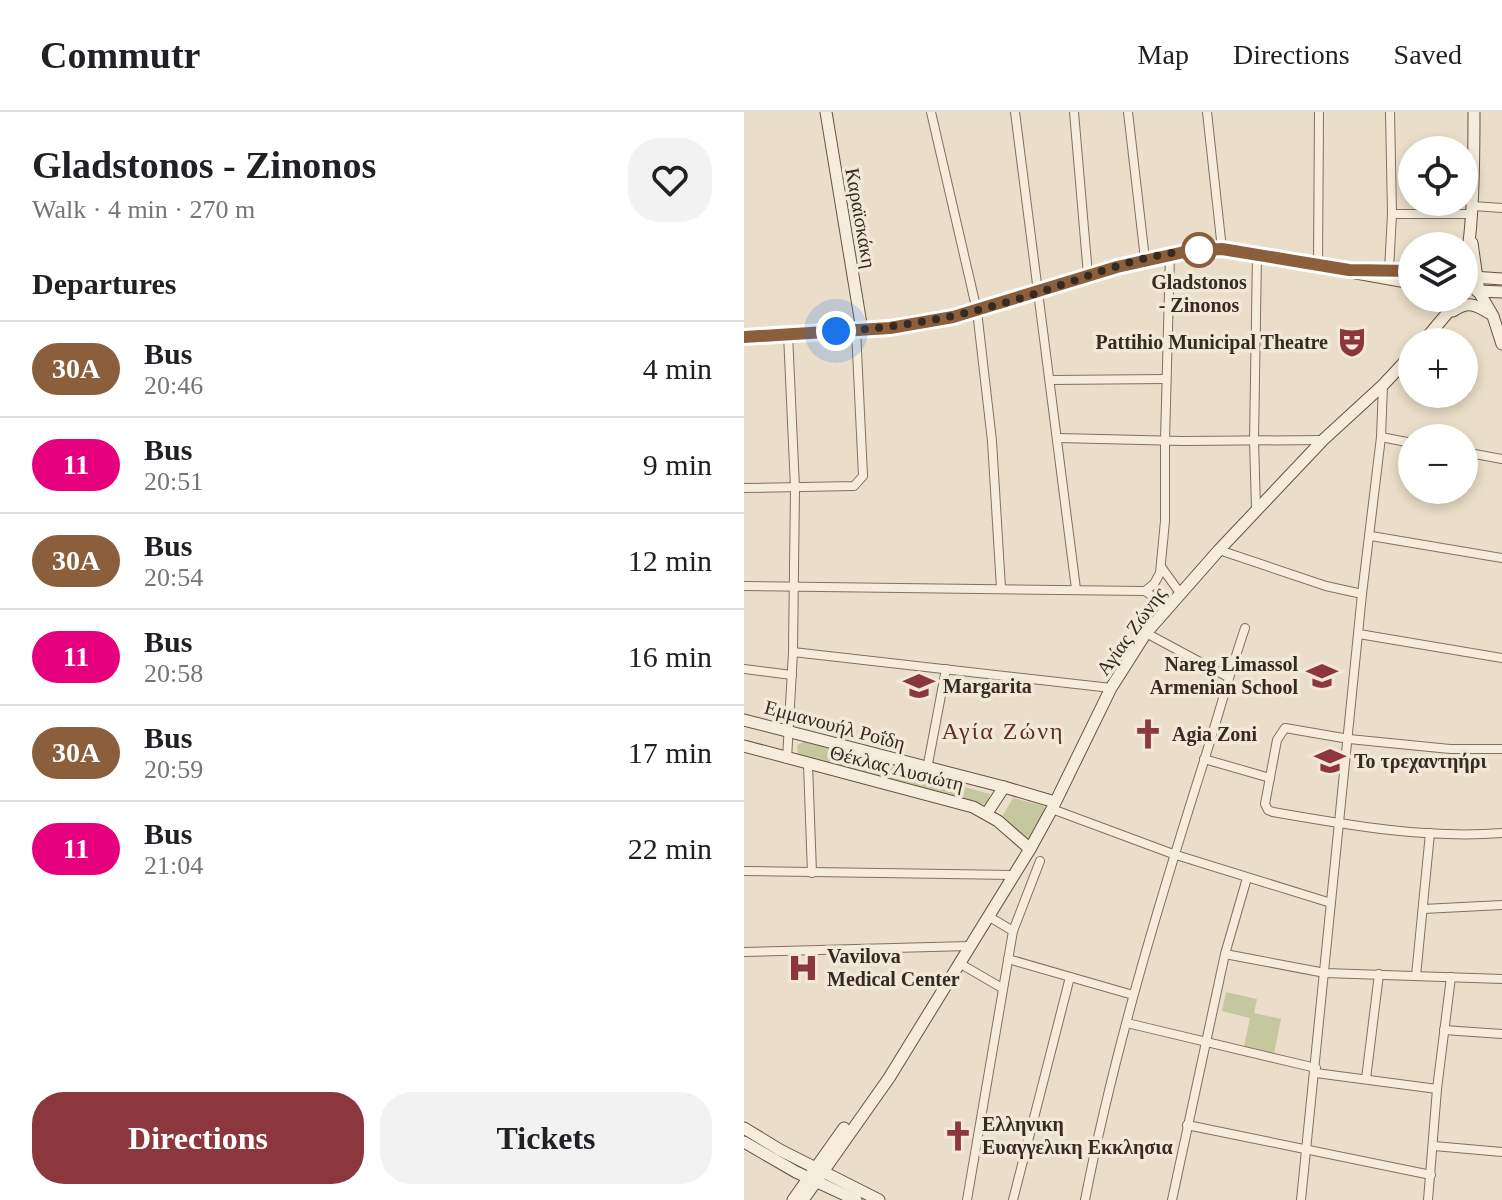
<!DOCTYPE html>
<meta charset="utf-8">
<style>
body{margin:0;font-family:"Times New Roman",serif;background:#f2f2f2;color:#202124;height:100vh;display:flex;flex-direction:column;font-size:30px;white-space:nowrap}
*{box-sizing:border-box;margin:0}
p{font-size:26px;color:#757577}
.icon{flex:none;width:44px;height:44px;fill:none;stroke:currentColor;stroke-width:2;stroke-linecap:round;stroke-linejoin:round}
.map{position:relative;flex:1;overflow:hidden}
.drawer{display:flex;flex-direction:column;background:#fff;width:744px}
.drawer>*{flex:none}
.badge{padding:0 16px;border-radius:26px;font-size:28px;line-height:52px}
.fabs{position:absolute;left:654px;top:24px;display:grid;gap:16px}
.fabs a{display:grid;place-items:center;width:80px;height:80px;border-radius:50%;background:#fff;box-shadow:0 4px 12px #0003;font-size:40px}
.you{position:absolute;width:40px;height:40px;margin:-20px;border:6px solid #fff;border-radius:50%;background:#1a73e8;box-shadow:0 0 0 12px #1a73e833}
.map>.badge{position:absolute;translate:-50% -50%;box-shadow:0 0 0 4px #fff}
h2{padding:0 32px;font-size:30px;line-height:72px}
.round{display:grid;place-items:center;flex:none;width:84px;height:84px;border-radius:32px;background:#f2f2f2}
.head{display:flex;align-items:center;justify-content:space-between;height:136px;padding:0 32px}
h1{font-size:38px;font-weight:800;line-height:60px}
.cta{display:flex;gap:16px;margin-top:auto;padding:16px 32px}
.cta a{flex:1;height:92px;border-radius:32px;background:#8c373e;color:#fff;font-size:32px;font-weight:800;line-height:92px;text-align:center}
.cta a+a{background:#f2f2f2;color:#202124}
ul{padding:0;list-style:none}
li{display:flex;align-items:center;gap:24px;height:96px;padding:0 32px;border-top:2px solid #e0e0e0}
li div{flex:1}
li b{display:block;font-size:30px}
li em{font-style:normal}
li .badge{min-width:88px;font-weight:700;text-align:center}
header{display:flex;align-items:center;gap:48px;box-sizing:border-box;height:112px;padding:0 40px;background:#fff;border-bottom:2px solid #e0e0e0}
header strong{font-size:38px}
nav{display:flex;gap:44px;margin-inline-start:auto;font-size:28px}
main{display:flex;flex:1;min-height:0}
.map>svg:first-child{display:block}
.green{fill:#c5c79e}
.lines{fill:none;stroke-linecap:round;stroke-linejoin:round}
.street-casing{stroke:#847060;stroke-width:10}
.secondary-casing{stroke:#665243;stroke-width:13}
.street{stroke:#f5ecdb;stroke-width:8}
.secondary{stroke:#f5ecdb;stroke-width:11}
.line-casing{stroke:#fff;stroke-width:18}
.line{stroke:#8b5e3c;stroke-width:12}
.walk{stroke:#362a21;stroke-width:8;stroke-dasharray:0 14.4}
.stop-dot{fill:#fff;stroke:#8b5e3c;stroke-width:4}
.labels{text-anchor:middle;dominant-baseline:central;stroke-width:7;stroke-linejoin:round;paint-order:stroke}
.street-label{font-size:20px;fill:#362a21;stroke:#f2e8d8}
.stop-label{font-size:20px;font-weight:bold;fill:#362a21;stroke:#f2e8d8}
.poi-label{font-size:20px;font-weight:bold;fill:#362a21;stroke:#f2e8d8;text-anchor:start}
.quarter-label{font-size:24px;letter-spacing:2px;fill:#5e2e26;stroke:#f2e8d8}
</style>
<header>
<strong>Commutr</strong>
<nav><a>Map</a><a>Directions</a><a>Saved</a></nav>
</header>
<main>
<section class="drawer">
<div class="head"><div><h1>Gladstonos - Zinonos</h1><p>Walk · 4 min · 270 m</p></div><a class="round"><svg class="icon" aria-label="heart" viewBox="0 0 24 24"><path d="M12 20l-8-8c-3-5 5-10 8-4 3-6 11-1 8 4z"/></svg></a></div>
<h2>Departures</h2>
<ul>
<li><span class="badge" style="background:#8b5e3c;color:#fff">30A</span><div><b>Bus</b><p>20:46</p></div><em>4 min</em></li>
<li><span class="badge" style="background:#e6007e;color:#fff">11</span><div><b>Bus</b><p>20:51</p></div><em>9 min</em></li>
<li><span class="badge" style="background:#8b5e3c;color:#fff">30A</span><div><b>Bus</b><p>20:54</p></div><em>12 min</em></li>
<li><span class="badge" style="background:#e6007e;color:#fff">11</span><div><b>Bus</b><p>20:58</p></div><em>16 min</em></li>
<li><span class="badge" style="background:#8b5e3c;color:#fff">30A</span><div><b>Bus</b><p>20:59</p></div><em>17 min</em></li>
<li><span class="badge" style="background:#e6007e;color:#fff">11</span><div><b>Bus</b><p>21:04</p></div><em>22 min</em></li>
</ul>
<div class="cta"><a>Directions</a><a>Tickets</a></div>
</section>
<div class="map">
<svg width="758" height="1088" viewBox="0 0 758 1088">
<rect width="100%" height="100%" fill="#eaddc9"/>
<!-- green -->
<g class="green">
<path d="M 60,630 L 199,665 L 199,669 L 246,682 L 243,693 L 234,691 L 54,643 L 53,633 Z"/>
<path d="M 269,686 L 300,694 L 301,697 L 286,727 L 274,720 L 258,705 Z"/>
<path d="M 482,880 L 513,887 L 510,901 L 537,907 L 530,942 L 500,935 L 506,906 L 478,899 Z"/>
</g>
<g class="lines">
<!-- street casing -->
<g class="street-casing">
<g id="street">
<path d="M 187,0 L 233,199 L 248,329 L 257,476"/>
<path d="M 271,0 L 332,477"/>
<path d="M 330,0 L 344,163"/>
<path d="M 384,0 L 401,147"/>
<path d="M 463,0 L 478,137"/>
<path d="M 729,94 L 758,96"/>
<path d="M 648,102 L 728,102"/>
<path d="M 574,155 L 575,0"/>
<path d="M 645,158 L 648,102 L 646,0"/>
<path d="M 306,268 L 422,267"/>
<path d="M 637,325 L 668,331"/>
<path d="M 315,326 L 438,329 L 579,328"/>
<path d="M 720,340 L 758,347"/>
<path d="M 0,376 L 110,374 L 119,364 L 112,218"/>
<path d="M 512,397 L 510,328 L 513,143"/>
<path d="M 627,424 L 758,446"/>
<path d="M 475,438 L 582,474 L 618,482"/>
<path d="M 418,456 L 436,481"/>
<path d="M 0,474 L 401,479 L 411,486 L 422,499"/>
<path d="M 401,479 L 410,472 L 416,461 L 421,409 L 421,328 L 426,143"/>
<path d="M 402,521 L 484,565"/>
<path d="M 615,522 L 758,546"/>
<path d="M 49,540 L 367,576"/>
<path d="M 0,557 L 48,563"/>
<path d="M 758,637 L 706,637 L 605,627 L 541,616 L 533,628 L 521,692 L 524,698 L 529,700 C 604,713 681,727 758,721"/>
<path d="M 43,647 L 49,540 L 51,376 L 44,222"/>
<path d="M 460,647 L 526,666"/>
<path d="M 64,652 L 68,761"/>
<path d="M 183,657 L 202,557"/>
<path d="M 308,697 L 429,742 L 587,791"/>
<path d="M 0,759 L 270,763"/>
<path d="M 679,797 L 758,793"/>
<path d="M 244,804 L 269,819"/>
<path d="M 0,840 L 225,834"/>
<path d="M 481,842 L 581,861 L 758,867"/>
<path d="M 264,847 L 389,883"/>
<path d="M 215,851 L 258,876"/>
<path d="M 672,864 L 686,721"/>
<path d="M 383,911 L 572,956"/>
<path d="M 700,918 L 758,922"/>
<path d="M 572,961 L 693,977"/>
<path d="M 622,967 L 635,862"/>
<path d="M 443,1013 L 687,1063"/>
<path d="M 690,1034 L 758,1040"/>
<path d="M 223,1088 L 269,819 L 296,749"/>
<path d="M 269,1088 L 326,865"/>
<path d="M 341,1088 C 370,939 414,794 460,649 C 474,605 486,560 501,516"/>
<path d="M 428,1088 L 481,842 L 503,766"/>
<path d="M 557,1088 L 618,482 L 637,325 L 639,273"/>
<path d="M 684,1088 L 693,977 L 707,865"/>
</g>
</g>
<!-- secondary casing -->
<g class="secondary-casing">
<g id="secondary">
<path d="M 82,0 L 118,218"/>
<path d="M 728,131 L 735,180 L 749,204 L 758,232"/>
<path d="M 621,158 L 668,159"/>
<path d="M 729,165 L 758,167"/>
<path d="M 721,178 C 720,154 726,132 727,109 C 730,73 730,36 730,0"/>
<path d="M 733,179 L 758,180"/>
<path d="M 709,199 C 724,189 731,192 747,202"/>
<path d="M 0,225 L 146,216 L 182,211 L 233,199 L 401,147 L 445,139 L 478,137 L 668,171"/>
<path d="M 679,230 L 716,186"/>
<path d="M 0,608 L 260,675 L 311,690"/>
<path d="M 0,634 L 229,695 L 254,709 L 286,737"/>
<path d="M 243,701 L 260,675"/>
<path d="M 0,1016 L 36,1038 L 135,1088"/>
<path d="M 0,1030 L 52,1060 L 112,1088"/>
<path d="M 49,1088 L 100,1016"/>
<path d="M 59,1088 L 145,966 L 286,737 L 308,697 L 367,576 L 402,521 L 475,438 L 579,328 L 639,273 L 668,242"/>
</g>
</g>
<!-- street -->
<use href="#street" class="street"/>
<!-- secondary -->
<use href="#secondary" class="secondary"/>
</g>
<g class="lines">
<!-- line casing -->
<g class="line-casing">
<path id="line" d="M 0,225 L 146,216 L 209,205 L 373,155 L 445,139 L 478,137 L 605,158 L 668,159"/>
</g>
<!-- line -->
<use href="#line" class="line"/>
<!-- walk -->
<path class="walk" d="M 92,219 C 161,216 224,203 290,182 C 344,165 398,141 455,138"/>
</g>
<!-- icons -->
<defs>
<g id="theatre-bare" transform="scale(2.4)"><path d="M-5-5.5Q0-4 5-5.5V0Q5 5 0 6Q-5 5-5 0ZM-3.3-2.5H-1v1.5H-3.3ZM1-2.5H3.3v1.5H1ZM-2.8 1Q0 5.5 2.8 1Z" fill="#8c373e" stroke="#f2e8d8" stroke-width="2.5" paint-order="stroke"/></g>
<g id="school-bare" transform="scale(2.4)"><path d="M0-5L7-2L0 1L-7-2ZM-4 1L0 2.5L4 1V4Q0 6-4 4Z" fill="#8c373e" stroke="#f2e8d8" stroke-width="2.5" paint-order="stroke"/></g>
<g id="church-bare" transform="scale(2.4)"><path d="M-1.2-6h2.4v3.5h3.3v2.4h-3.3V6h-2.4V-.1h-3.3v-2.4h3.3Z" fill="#8c373e" stroke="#f2e8d8" stroke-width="2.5" paint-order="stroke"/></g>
<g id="hospital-bare" transform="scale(2.4)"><path d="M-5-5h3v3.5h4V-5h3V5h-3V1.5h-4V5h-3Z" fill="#8c373e" stroke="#f2e8d8" stroke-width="2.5" paint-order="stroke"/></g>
</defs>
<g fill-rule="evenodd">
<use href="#theatre-bare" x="608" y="230"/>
<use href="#school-bare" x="578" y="564"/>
<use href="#school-bare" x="175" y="574"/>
<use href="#church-bare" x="404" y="622"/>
<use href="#school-bare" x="586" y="649"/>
<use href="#hospital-bare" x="59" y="856"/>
<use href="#church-bare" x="214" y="1024"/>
</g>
<!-- markers -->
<circle class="stop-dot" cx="455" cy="138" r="16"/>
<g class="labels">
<!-- street labels -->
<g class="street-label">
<text transform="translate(117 106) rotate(80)">Καραϊσκάκη</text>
<text transform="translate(387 519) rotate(-54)">Αγίας Ζώνης</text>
<text transform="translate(91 613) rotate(15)">Εμμανουήλ Ροΐδη</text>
<text transform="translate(153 656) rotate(14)">Θέκλας Λυσιώτη</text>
</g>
<!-- stop labels -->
<g class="stop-label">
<text x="455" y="170">Gladstonos<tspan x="455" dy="23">- Zinonos</tspan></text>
</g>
<!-- poi labels -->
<g class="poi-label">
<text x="584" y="230" text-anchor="end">Pattihio Municipal Theatre</text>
<text x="554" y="552" text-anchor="end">Nareg Limassol<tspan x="554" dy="23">Armenian School</tspan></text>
<text x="199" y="574">Margarita</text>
<text x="428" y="622">Agia Zoni</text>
<text x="610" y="649">Το τρεχαντηήρι</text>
<text x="83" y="844">Vavilova<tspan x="83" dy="23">Medical Center</tspan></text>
<text x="238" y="1012">Ελληνικη<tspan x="238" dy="23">Ευαγγελικη Εκκλησια</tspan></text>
</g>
<!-- quarter labels -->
<g class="quarter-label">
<text x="259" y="619">Αγία Ζώνη</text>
</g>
</g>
</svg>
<div class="fabs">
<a><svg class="icon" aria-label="locate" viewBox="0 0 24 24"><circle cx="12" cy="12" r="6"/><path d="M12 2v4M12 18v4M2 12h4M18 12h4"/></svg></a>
<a><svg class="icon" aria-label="layers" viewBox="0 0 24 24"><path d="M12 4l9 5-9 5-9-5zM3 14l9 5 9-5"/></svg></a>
<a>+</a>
<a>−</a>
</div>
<div class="you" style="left:92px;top:219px"></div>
</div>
</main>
